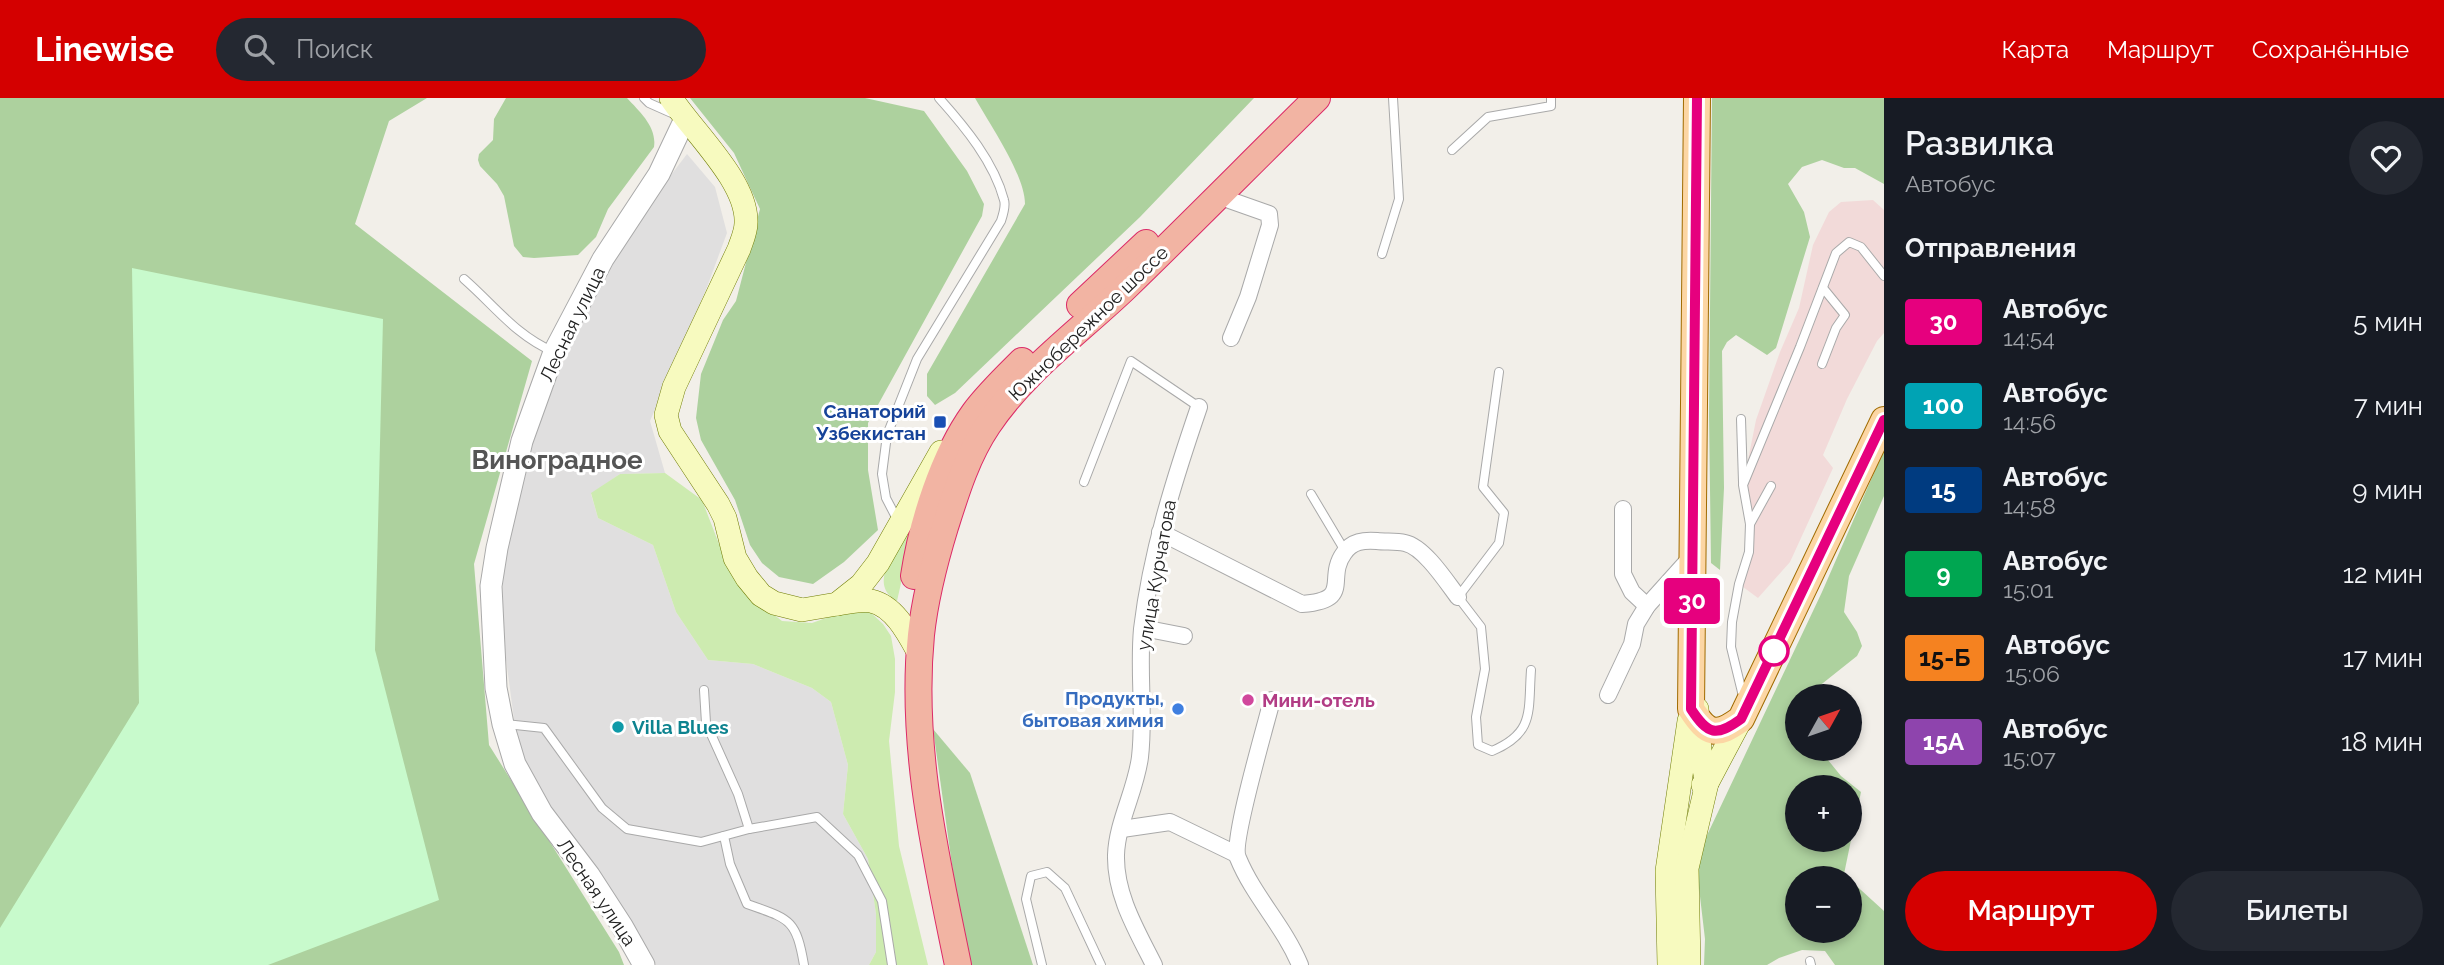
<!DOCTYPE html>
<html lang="ru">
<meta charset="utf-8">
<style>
body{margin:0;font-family:Raleway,sans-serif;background:#242831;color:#f1f3f6;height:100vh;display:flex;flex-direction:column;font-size:26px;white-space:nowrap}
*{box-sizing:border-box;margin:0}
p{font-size:23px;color:#9ea1a6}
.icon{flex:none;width:38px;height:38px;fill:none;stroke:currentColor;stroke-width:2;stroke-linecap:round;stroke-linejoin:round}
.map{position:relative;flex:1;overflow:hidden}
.details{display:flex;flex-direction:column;background:#171b24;width:560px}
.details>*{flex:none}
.badge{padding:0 14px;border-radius:5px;font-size:24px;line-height:46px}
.needle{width:46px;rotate:50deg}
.fabs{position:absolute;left:1785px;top:586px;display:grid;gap:14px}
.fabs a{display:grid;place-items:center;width:77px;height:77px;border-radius:50%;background:#171b24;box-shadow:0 4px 10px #0003;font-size:35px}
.map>.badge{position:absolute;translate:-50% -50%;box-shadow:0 0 0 4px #fff}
h2{padding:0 21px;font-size:26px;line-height:63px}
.round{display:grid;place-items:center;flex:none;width:74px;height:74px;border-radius:37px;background:#242831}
.overview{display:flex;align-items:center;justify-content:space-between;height:119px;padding:0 21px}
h1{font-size:33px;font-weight:600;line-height:52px}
.primary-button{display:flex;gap:14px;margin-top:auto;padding:14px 21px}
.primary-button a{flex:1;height:80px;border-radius:42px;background:#d40000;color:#fff;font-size:28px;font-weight:600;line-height:80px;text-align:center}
.primary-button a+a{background:#242831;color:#f1f3f6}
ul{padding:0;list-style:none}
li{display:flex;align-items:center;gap:21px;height:84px;padding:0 21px}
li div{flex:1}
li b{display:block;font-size:26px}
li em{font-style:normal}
li .badge{min-width:77px;font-weight:700;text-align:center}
header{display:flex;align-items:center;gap:42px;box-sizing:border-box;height:98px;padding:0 35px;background:#d40000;color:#fff}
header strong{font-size:33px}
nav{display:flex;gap:38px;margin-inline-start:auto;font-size:24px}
.search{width:490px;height:63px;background:#242831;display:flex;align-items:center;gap:18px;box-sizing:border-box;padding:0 24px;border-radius:38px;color:#9ea1a6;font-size:26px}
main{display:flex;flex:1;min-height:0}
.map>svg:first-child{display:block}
.residential{fill:#e0dfdf}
.commercial{fill:#f2dad9}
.grass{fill:#cdebb0}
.forest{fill:#add19e;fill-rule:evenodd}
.park{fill:#c8facc}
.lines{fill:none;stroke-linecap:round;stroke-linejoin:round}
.service-casing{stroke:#a9a9a9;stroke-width:10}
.minor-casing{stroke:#a9a9a9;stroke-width:18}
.tertiary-casing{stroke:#a9a9a9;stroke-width:23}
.secondary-casing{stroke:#707d05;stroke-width:24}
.primary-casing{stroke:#a06b00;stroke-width:28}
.trunk-casing{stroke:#dc2a67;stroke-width:28}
.service{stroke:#fff;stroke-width:8}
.minor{stroke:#fff;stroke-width:16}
.tertiary{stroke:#fff;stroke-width:21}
.secondary{stroke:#f7fabf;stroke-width:23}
.primary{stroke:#fcd6a4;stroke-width:26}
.trunk{stroke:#f2b4a3;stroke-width:26}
.line-casing{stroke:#fff;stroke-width:16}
.line{stroke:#e6007e;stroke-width:10}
.transit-dot{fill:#1a4fb4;stroke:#fff;stroke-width:2.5}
.stop-dot{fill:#fff;stroke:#e6007e;stroke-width:3.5}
.hotel-dot{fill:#d1479c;stroke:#fff;stroke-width:2.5}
.shop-dot{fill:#3f7fe0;stroke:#fff;stroke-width:2.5}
.culture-dot{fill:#0f9aa8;stroke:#fff;stroke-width:2.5}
.labels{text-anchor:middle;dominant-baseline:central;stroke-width:6;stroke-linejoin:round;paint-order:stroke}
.street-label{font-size:19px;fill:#222;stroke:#fff}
.transit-label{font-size:19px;font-weight:bold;fill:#164399;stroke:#fff;text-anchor:end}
.shop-label{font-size:19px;font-weight:bold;fill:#366cbe;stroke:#fff;text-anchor:end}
.hotel-label{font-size:19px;font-weight:bold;fill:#b23c85;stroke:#fff;text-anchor:start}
.culture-label{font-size:19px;font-weight:bold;fill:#0d838f;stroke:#fff;text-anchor:start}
.district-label{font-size:26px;font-weight:bold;fill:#555;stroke:#fff}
</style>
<header>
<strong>Linewise</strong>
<div class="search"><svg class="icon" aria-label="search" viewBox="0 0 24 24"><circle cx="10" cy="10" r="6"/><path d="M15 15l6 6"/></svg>Поиск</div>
<nav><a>Карта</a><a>Маршрут</a><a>Сохранённые</a></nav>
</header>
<main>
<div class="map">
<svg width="1884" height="867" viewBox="0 0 1884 867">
<rect width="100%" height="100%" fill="#f2efe9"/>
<!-- residential -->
<path class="residential" d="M 687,56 L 715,89 L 727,135 L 707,189 L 650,323 L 665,375 L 620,376 L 591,396 L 598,420 L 653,447 L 676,514 L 708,562 L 753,566 L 812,590 L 831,604 L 848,667 L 843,716 L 868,761 L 876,816 L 876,854 L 869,867 L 656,867 L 650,854 L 536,690 L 518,651 L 501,524 L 504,464 L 533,340 L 566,257 L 614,152 Z"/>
<!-- commercial -->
<path class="commercial" d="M 1873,102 L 1884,112 L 1884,235 L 1877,243 L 1847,301 L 1823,357 L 1833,370 L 1790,464 L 1758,500 L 1739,486 L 1749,454 L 1743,387 L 1756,322 L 1780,254 L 1799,210 L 1813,147 L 1829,114 L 1841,104 Z"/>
<!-- grass -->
<g class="grass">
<path d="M 665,375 L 702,402 L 719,446 L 751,499 L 782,523 L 812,525 L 843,514 L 869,513 L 883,526 L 891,538 L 895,561 L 895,594 L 889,643 L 899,748 L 928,867 L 869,867 L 876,854 L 876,816 L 868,761 L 843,716 L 848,667 L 831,604 L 812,590 L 753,566 L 708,562 L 676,514 L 653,447 L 598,420 L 591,395 L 620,376 Z"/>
<path d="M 913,432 L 897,503 C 867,486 896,453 909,434 Z"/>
</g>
<!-- forest -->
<g class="forest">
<path d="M 0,0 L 427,0 L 389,23 L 355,126 L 532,263 L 474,466 L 489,647 L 619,854 L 624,867 L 0,867 Z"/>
<path d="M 506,0 L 627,0 C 640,14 657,29 654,49 L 608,111 L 596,139 L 578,157 L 534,160 L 523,159 L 514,148 L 504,98 L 497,86 L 480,68 L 478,62 L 479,56 L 493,42 L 494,21 Z"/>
<path d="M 690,0 L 865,0 L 924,13 L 967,73 L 984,106 L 982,118 L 868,325 L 868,372 L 878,432 L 844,464 L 813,486 L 779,479 L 762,465 L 750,447 L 735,402 L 701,342 L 696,320 L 701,276 L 723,222 L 736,203 L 760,111 L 734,55 Z"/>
<path d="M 975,0 L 1254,0 L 1140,119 L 955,295 L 935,307 L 927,298 L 927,276 L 1025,106 C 1025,77 990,27 975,0 Z"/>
<path d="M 1712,0 L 1884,0 L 1884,86 L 1855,70 L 1844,70 L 1822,62 L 1802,69 L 1788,86 L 1804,114 L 1810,139 L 1776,250 L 1767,257 L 1736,237 L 1727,244 L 1722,253 L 1724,390 L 1720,472 L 1711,465 L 1709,317 Z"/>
<path d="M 1884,352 L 1884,398 L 1849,478 L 1844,514 L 1857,534 L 1862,548 L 1857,558 L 1818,589 L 1814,598 L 1797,598 L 1797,651 L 1819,651 L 1841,678 L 1861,694 L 1844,776 L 1848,780 L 1797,780 L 1797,833 L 1850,833 L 1850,782 L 1884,813 L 1884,867 L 1835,867 L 1825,853 L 1802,852 L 1779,860 L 1767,867 L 1704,867 L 1705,841 L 1697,773 L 1701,750 L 1822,494 ZM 1797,690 L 1850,690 L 1850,742 L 1797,742 Z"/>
<path d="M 933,631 L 970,675 L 1033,867 L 966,867 Z"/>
</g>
<!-- park -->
<path class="park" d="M 132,170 L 383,221 L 375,552 L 439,802 L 268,867 L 0,867 L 0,830 L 139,605 Z"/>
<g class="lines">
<!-- service casing -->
<g class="service-casing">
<g id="service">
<path d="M 644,0 L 649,5 L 676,17"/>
<path d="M 1452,52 L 1488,19 L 1551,8 L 1551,0"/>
<path d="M 1382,156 L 1399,101 L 1393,0"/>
<path d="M 464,181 C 495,208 515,237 554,254"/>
<path d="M 1822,266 L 1836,230 L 1845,217 L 1823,190"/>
<path d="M 1499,274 L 1483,389 L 1504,415 L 1499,445 L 1458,499 L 1481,529 L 1485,571 L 1476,619 L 1478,647 L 1492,653 C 1535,635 1528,613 1531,572"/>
<path d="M 1741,321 L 1743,384"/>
<path d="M 1084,384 L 1131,263 L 1199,309"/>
<path d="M 1311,396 L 1345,453"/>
<path d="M 898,423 L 886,400 L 882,376 L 887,337 L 917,261 L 1001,123 C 1003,117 1006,108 1004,102 C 994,64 965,29 939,0"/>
<path d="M 1750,426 L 1771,388"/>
<path d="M 1748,598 L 1742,594 L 1731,549 L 1732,524 L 1739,486 L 1749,454 L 1750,426 L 1743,387 L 1800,249 L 1836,155 L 1849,144 L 1861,149 L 1884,178"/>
<path d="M 506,626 L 544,630 L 602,710 L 627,731 L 701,744 L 749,731 L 738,696 L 706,625 L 704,592"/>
<path d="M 749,731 L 817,719 L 858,757 L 882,803 L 892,867"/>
<path d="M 724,738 L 730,766 L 747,806 C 789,821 796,820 804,867"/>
<path d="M 1810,863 L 1811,867"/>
<path d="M 1042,867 L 1026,801 L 1031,778 L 1047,774 L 1065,790 L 1101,867"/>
</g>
</g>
<!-- minor casing -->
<g class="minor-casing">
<g id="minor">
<path d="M 1218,98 L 1269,116 L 1270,127 L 1248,199 L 1231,240"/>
<path d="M 1623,411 L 1623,476 L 1632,494 L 1647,508"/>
<path d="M 1160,434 L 1302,506 C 1354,502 1325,481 1344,455 C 1352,443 1364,442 1377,443 C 1386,444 1396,443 1405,445 C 1424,449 1446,483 1458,499"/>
<path d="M 1143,530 L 1184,538"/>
<path d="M 1608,597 L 1632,546 L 1636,526 L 1647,508 L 1692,458"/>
<path d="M 1272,602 C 1266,626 1231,745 1238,760 C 1254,799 1284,828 1300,867"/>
<path d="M 1122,731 L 1170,724 L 1236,756"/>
<path d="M 1154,867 C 1137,833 1115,797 1116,757 C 1117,724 1136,692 1140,659 C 1145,616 1138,574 1142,531 C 1151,455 1174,382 1199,309"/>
</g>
</g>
<!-- tertiary casing -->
<g class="tertiary-casing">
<path id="tertiary" d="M 644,867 L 622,828 L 589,777 L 542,715 L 515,666 L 503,626 L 496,590 L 491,488 L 497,450 L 522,343 L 554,254 L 603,161 L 659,76 L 685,21"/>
</g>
<!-- secondary casing -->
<g class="secondary-casing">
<g id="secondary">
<path d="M 671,0 C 693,34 748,84 746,125 C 746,134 742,142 739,151 L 674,289 L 666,317 L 670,333 L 718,406 L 725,420 L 735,460 L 747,480 L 761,497 L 774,505 L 802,512 L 837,506 L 861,487 L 878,465 L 941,354"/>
<path d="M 837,506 C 847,505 860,501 871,503 C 895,508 909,537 920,557"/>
<path d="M 1703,687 L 1707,685 L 1741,621"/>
<path d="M 1669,867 L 1667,773 L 1689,623"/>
<path d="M 1689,867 L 1687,770 L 1707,685 L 1700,653 L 1697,611"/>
</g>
</g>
<!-- primary casing -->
<g class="primary-casing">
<path id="primary" d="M 1697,0 L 1691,611 C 1708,637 1716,639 1741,621 L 1884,322"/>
</g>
<!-- trunk casing -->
<g class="trunk-casing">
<g id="trunk">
<path d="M 1080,207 L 1146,145"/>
<path d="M 914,478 C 922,425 943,358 974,315 C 988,296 1005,280 1022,263"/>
<path d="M 958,867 C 936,759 910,649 921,537 C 925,500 934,465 945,429 C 956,394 967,358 988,327 C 1024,273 1079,234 1126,189 C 1190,127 1253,63 1317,0"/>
</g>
</g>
<!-- service -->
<use href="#service" class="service"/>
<!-- minor -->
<use href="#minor" class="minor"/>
<!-- tertiary -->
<use href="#tertiary" class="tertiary"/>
<!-- secondary -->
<use href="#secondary" class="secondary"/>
<!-- primary -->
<use href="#primary" class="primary"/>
<!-- trunk -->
<use href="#trunk" class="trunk"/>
</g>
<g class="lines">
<!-- line casing -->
<g class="line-casing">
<path id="line" d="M 1697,0 L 1691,611 C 1708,637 1716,639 1741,621 L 1884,322"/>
</g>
<!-- line -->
<use href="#line" class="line"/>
</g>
<!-- markers -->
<rect class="transit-dot" x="933" y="317" width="14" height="14" rx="3.5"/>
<circle class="stop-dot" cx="1774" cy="553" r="14"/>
<circle class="hotel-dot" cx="1248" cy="602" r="7"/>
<circle class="shop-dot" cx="1178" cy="611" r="7"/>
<circle class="culture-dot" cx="618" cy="629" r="7"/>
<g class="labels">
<!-- street labels -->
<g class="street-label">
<text transform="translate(1088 225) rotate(-44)">Южнобережное шоссе</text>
<text transform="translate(572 226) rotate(-64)">Лесная улица</text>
<text transform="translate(1156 477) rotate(-80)">улица Курчатова</text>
<text transform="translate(597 794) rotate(56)">Лесная улица</text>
</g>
<!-- transit labels -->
<g class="transit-label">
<text x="926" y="313">Санаторий<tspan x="926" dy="22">Узбекистан</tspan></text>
</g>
<!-- shop labels -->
<g class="shop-label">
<text x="1164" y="600">Продукты,<tspan x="1164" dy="22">бытовая химия</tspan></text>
</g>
<!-- hotel labels -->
<g class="hotel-label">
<text x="1262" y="602">Мини-отель</text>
</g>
<!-- culture labels -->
<g class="culture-label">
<text x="632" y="629">Villa Blues</text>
</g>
<!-- district labels -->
<g class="district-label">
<text x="557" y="362">Виноградное</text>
</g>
</g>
</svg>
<div class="fabs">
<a><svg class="needle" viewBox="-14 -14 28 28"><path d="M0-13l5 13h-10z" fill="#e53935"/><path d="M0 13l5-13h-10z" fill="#9ea1a6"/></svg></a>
<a>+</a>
<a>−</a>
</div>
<b class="badge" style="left:1692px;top:503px;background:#e6007e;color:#fff">30</b>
</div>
<section class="details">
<div class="overview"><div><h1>Развилка</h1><p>Автобус</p></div><a class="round"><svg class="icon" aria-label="heart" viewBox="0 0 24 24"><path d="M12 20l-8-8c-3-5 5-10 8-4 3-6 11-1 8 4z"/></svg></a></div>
<h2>Отправления</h2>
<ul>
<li><span class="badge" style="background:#e6007e;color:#fff">30</span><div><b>Автобус</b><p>14:54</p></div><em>5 мин</em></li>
<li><span class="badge" style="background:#00a3b4;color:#fff">100</span><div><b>Автобус</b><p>14:56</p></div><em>7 мин</em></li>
<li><span class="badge" style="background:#003b80;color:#fff">15</span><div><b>Автобус</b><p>14:58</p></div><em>9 мин</em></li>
<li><span class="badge" style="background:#00a651;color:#fff">9</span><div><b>Автобус</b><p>15:01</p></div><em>12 мин</em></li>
<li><span class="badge" style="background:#f58220;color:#111">15-Б</span><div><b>Автобус</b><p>15:06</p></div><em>17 мин</em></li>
<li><span class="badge" style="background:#8e44ad;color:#fff">15А</span><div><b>Автобус</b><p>15:07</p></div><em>18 мин</em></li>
</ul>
<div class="primary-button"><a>Маршрут</a><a>Билеты</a></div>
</section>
</main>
